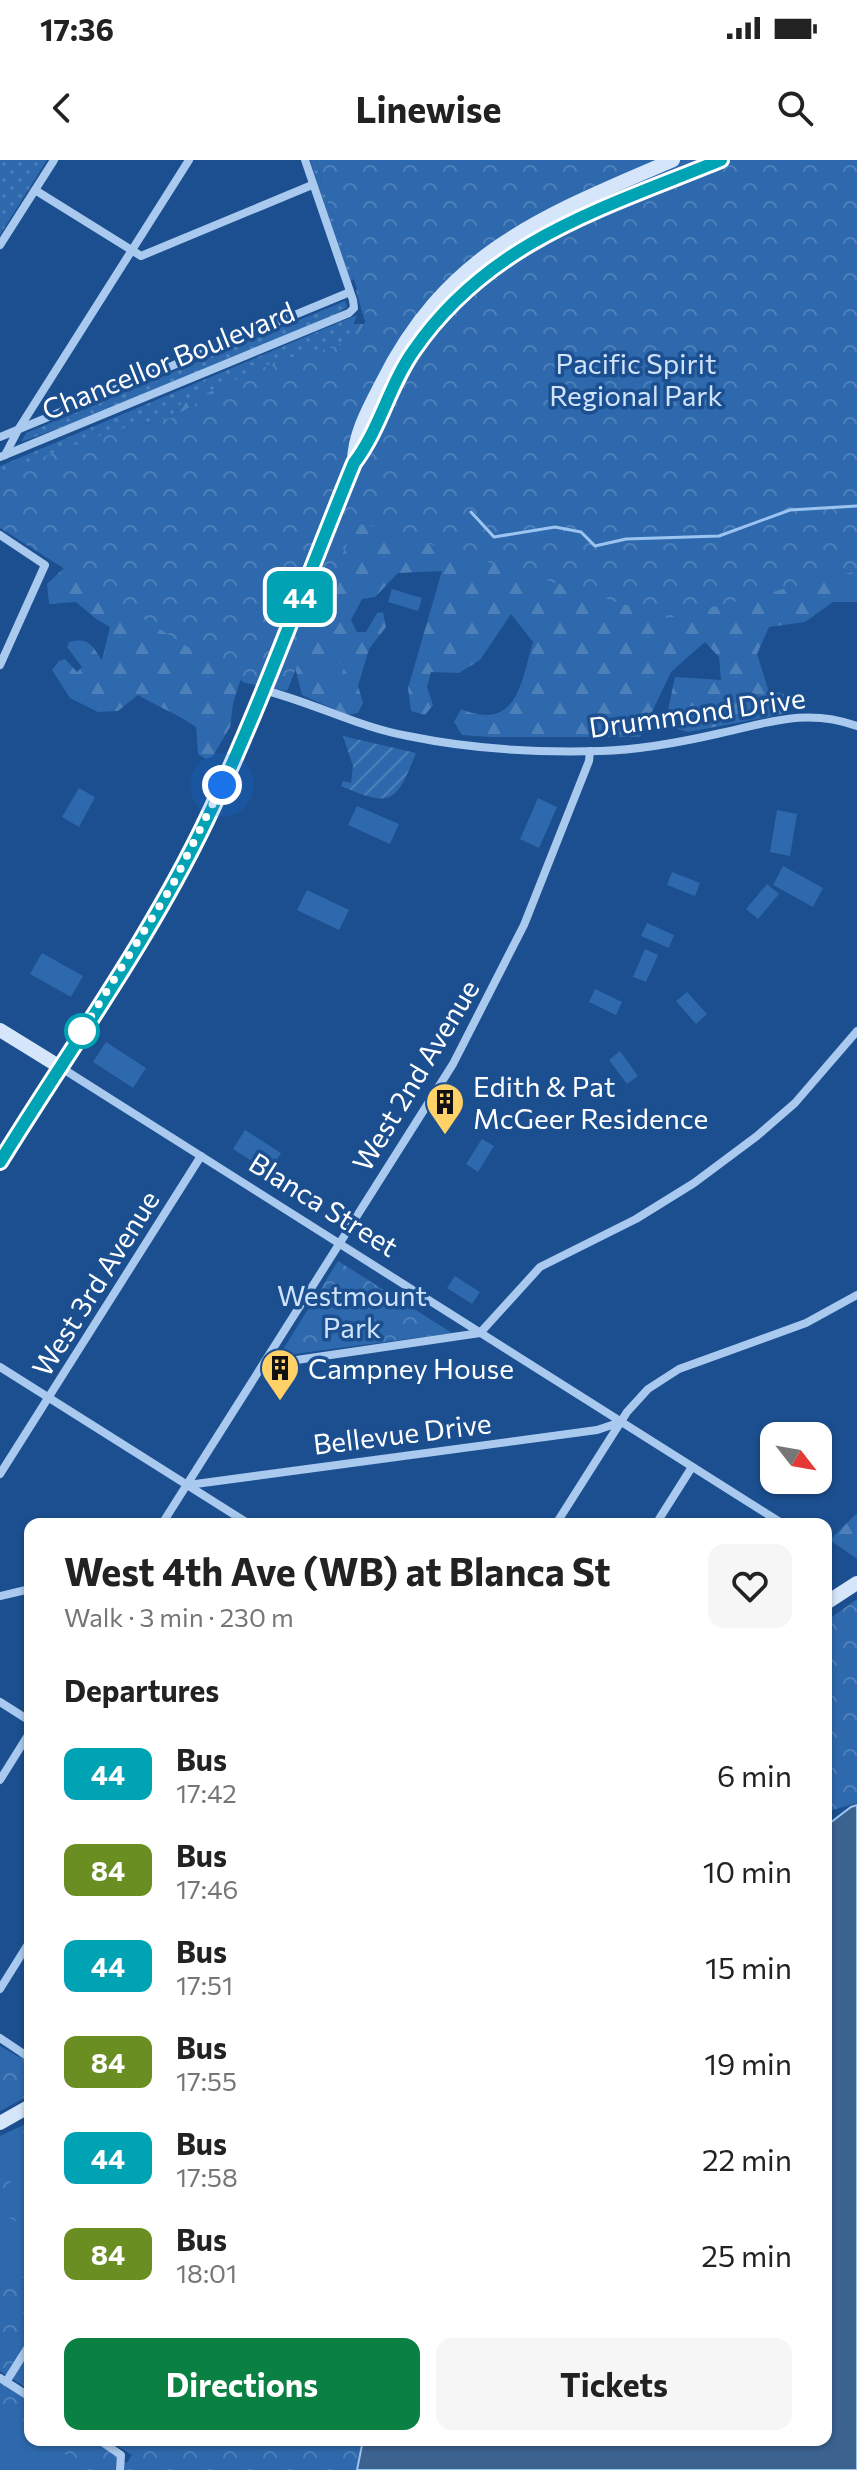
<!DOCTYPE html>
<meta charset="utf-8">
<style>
body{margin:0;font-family:Commissioner,sans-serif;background:#f6f6f6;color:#222;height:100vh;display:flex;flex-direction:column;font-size:30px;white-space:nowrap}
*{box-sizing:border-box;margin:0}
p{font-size:26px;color:#767676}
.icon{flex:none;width:44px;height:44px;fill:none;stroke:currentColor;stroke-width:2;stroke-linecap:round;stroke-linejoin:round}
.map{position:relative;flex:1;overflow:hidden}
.sheet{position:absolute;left:24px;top:1358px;width:808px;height:928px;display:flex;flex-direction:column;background:#fff;border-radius:16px;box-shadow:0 2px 6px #0004}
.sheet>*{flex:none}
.badge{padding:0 16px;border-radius:12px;font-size:28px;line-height:52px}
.needle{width:52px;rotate:121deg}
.controls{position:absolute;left:760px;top:1262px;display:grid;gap:16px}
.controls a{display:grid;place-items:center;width:72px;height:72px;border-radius:16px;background:#fff;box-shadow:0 2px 6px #0004;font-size:40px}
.you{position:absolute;width:40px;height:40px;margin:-20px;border:6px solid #fff;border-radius:50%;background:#1a73e8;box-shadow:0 0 0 12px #1a73e833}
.map>.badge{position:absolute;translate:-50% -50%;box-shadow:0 0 0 4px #fff}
h2{padding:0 40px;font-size:30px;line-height:72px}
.round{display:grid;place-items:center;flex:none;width:84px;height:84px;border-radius:16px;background:#f6f6f6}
.head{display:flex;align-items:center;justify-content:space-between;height:136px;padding:0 40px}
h1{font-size:38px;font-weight:700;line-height:60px}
.cta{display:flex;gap:16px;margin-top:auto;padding:16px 40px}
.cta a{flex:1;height:92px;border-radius:16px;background:#0b8043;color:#fff;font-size:32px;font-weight:700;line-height:92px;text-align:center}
.cta a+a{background:#f6f6f6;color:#222}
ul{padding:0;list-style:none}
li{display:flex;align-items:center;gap:24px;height:96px;padding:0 40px}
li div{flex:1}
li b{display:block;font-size:30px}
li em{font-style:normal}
li .badge{min-width:88px;font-weight:700;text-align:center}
.status{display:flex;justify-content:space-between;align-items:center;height:56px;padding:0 40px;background:#fff;direction:ltr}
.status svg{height:22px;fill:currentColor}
header{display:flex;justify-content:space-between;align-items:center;height:104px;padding:0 40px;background:#fff;font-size:36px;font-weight:700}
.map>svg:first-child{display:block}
.grass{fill:url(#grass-dots)}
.forest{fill:url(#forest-firs)}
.park{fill:url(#park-crowns)}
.garden{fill:url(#garden-furrows)}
.pitch{fill:#2e69ad}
.water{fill:#3c6290;stroke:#9cc4f0;stroke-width:2}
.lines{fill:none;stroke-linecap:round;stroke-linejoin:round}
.stream{stroke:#9cc4f0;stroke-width:3}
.street{stroke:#a9c9ee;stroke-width:8}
.secondary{stroke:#d6e6fa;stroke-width:14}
.line-casing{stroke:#fff;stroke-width:18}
.line{stroke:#00a3b4;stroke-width:12}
.walk{stroke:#fff;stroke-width:8;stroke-dasharray:0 14.4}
.stop-dot{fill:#fff;stroke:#00a3b4;stroke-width:4}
.labels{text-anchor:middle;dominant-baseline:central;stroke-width:7;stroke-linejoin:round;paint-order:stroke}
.street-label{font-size:28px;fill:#fff;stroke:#1b4f8f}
.park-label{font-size:28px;fill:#cfe3fa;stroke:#1b4f8f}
.poi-label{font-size:28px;fill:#fff;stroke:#1b4f8f;text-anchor:start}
</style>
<div class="status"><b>17:36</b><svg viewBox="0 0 49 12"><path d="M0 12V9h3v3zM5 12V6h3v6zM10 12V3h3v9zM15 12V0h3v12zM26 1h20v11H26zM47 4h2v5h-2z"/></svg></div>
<header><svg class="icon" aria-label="back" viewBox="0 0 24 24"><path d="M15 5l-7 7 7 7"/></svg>Linewise<svg class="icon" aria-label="search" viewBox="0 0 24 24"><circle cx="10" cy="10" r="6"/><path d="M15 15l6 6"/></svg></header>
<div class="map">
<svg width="857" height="2310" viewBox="0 0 857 2310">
<defs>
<pattern id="grass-dots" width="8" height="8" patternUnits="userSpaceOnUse" patternTransform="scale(2)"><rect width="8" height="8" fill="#2e69ad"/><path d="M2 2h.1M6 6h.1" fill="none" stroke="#4d80b9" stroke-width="1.8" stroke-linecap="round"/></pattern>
<pattern id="forest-firs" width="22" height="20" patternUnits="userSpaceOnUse" patternTransform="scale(2)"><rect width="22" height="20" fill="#2e69ad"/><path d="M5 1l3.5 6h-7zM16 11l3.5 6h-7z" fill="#4d80b9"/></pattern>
<pattern id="park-crowns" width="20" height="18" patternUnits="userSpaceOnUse" patternTransform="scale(2)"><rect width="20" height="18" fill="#2e69ad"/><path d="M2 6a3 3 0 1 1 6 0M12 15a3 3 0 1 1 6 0" fill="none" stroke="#4d80b9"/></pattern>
<pattern id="garden-furrows" width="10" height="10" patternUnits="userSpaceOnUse" patternTransform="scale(2)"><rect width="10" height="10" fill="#2e69ad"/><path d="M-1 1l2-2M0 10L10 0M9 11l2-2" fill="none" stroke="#4d80b9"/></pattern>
</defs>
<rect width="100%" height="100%" fill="#1b4f8f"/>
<!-- grass -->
<g class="grass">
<path d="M 0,0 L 47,0 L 0,75 Z"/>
<path d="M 310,0 L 317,0 L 321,22 L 354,119 L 350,121 Z"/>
<path d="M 345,141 L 347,147 L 337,154 L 84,259 L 21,282 L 26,273 Z"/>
<path d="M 357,155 L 348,180 L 323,194 L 240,220 L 182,243 L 171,258 L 124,268 L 0,344 L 0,306 Z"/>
</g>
<!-- forest -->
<g class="forest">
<path d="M 857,0 L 857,442 L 833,442 L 805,462 L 769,467 L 757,494 L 768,529 L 790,536 L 789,553 L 688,572 L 665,565 L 675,517 L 721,520 L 719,497 L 705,482 L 671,512 L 640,577 L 490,577 L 462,575 L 454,562 L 461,549 C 517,572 521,523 533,482 L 511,454 L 480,500 L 459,513 L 431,512 L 427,527 L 433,545 L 425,555 L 411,551 L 408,528 L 442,411 L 398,413 L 375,437 L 362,439 L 351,460 L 357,472 L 366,472 L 377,453 L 383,452 L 386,467 L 369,489 L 358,526 L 363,543 L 358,553 L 347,555 L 302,535 L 294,503 L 350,365 Z"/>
<path d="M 373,115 L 377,146 L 252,482 L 233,544 L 230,567 L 213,596 L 206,599 L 198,594 L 196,567 C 178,554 158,547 138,535 L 118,551 L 98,552 L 70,538 L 52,510 L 59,501 L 65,499 L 77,512 L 82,507 L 67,487 L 69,482 C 91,477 91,486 102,500 L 110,467 L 96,459 L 76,442 L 49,444 L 47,424 L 64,408 L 104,424 L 0,344 L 49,299 L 124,268 L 171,258 L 182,243 L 240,220 L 280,198 L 323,194 L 347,180 L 353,164 L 368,164 L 364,159 L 356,130 Z"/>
<path d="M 857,1353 L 857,1399 L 830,1380 Z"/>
</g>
<!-- park -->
<g class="park">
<path d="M 317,0 L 857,0 L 857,411 L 668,458 L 369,365 L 355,364 L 287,531 L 245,523 L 0,368 L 0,313 L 113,271 L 171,258 L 251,211 L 354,181 L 367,158 L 321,22 Z"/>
<path d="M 338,1101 L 452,1173 L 279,1196 Z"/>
<path d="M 857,1439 L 857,1643 L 826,1652 L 826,1461 Z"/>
<path d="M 30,1881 L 30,1935 L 0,1951 L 0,1886 L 19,1897 Z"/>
<path d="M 30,1962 L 30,2230 L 0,2211 L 0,1976 Z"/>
<path d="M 0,2222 L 30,2241 L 30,2280 L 91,2280 L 127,2303 L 132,2295 L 108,2280 L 363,2280 L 357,2310 L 0,2310 Z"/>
</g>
<!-- garden -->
<path class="garden" d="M 343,576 L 416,593 C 396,643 392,648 341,626 L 343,621 L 351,623 L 353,606 Z"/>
<!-- pitch -->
<g class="pitch">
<path d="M 392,429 L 422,438 L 418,451 L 388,442 Z"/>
<path d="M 319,496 L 345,505 L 340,519 L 314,510 Z"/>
<path d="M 79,628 L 95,637 L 79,667 L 62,657 Z"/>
<path d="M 538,638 L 557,647 L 539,688 L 520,679 Z"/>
<path d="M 357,646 L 399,664 L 390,684 L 348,665 Z"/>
<path d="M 777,650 L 797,654 L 790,696 L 770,692 Z"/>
<path d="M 783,706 L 823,728 L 813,747 L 773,725 Z"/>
<path d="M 672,712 L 700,723 L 695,736 L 667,725 Z"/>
<path d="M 767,724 L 779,734 L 758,759 L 746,749 Z"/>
<path d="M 307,730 L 349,750 L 339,770 L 297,750 Z"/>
<path d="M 647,763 L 674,775 L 669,788 L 641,776 Z"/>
<path d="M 645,789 L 658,795 L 646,822 L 633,817 Z"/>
<path d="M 42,793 L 83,816 L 71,837 L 30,814 Z"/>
<path d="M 595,829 L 622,842 L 616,855 L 589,842 Z"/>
<path d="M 687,832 L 707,854 L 696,864 L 676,841 Z"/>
<path d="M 106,882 L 146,908 L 133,928 L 93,902 Z"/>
<path d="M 620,891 L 638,916 L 627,924 L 609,900 Z"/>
<path d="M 245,970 L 281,993 L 269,1012 L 233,989 Z"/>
<path d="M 482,979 L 494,986 L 478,1012 L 466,1004 Z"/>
<path d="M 455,1116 L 480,1132 L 472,1144 L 447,1128 Z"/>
<path d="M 30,1972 L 30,2120 L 0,2101 L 0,2052 L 22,2065 L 20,2060 L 12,2054 L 17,2047 L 1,1987 L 5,1979 Z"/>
<path d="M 0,2253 L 30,2272 L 30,2280 L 43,2280 L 73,2299 L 66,2310 L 0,2310 Z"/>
</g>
<!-- water -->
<path class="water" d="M 857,1645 L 857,2310 L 357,2310 L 363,2280 L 826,2280 L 826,1666 L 851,1647 Z"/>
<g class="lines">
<!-- stream -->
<path class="stream" d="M 471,352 L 494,377 L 555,367 L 581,372 L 595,386 L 626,379 L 719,376 L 790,350 L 857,346"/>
<!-- street -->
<g class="street">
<path d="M 35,30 L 141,96 L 312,25"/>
<path d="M 0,85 L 54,0"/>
<path d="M 0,277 L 350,132"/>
<path d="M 5,295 L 18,270 L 189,0"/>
<path d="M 0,297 L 349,153 L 354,148 L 353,140 L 305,0"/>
<path d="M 0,375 L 45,405 L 0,505"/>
<path d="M 263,530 C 312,542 358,567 408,576 C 471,589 537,593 601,591 C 640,590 682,582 721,573 C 770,562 808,548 857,566"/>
<path d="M 60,907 L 783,1364"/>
<path d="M 268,1197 L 283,1202 L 480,1173 L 540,1107 L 636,1059 L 694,1023 L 757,976 L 795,943 L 857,871"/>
<path d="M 0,1207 L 249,1364"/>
<path d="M 0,1314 L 201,996"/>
<path d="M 188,1325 L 597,1270 L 621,1262"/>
<path d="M 162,1364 L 453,904 L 524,765 L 589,601 L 590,591"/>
<path d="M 556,1364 L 627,1252 L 648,1229 L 679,1209 L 806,1163 L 857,1135"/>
<path d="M 656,1364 L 692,1307"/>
<path d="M 0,1436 L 30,1429"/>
<path d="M 0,1542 L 30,1561"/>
<path d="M 0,1620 L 30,1572"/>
<path d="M 0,1829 L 30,1781"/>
<path d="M 0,1878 L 30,1898"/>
<path d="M 0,2218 L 30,2237"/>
<path d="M 6,2222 L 30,2184"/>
<path d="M 99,2280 L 121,2295 L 120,2310"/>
</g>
<!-- secondary -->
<g class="secondary">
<path d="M 354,302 C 354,275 369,248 382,223 C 448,90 546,55 673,0"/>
<path d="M 0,870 L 60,907"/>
<path d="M 0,1002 C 63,900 133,800 189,693 C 255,568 301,433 354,303 C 380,269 389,225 414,190 C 490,80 603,49 721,0"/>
<path d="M 826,1443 L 857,1423"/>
<path d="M 0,1963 L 30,1946"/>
</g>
</g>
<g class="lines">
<!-- line casing -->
<g class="line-casing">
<path id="line" d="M 0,1002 C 69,890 149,780 206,661 C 262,544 305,422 354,303 C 380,269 389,225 414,190 C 490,80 604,48 721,0"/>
</g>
<!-- line -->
<use href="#line" class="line"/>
<!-- walk -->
<path class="walk" d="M 82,871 L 79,876 L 172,726 L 222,625"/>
</g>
<!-- icons -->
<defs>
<g id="building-pin" transform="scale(2)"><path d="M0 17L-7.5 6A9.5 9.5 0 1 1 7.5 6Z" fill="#ffd166" stroke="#1b4f8f"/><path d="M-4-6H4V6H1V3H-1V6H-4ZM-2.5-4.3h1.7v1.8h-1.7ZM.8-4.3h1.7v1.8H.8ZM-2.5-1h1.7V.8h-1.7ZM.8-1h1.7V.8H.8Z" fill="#111"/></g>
</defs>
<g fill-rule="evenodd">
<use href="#building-pin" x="445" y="942"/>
<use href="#building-pin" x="280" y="1208"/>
</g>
<!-- markers -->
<circle class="stop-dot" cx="82" cy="871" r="16"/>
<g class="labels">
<!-- street labels -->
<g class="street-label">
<text transform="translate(168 200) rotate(-22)">Chancellor Boulevard</text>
<text transform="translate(697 552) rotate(-8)">Drummond Drive</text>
<text transform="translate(415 915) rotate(-59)">West 2nd Avenue</text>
<text transform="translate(324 1044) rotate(32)">Blanca Street</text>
<text transform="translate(95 1123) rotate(-58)">West 3rd Avenue</text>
<text transform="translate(402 1273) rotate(-7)">Bellevue Drive</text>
</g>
<!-- park labels -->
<g class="park-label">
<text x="636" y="203">Pacific Spirit<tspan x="636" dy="32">Regional Park</tspan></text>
<text x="352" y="1135">Westmount<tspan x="352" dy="32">Park</tspan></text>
</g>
<!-- poi labels -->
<g class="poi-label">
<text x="473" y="926">Edith &amp; Pat<tspan x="473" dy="32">McGeer Residence</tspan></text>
<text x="308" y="1208">Campney House</text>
</g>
</g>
</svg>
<div class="controls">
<a><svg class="needle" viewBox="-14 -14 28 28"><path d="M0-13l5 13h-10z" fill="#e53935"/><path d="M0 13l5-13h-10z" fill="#767676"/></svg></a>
</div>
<div class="you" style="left:222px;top:625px"></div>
<b class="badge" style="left:300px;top:437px;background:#00a3b4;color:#fff">44</b>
<section class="sheet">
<div class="head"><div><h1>West 4th Ave (WB) at Blanca St</h1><p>Walk · 3 min · 230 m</p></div><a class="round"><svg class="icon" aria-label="heart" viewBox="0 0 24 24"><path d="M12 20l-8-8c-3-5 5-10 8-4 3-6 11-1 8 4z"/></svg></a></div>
<h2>Departures</h2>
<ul>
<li><span class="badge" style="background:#00a3b4;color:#fff">44</span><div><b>Bus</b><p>17:42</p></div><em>6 min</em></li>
<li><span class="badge" style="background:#6b8e23;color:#fff">84</span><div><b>Bus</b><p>17:46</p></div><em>10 min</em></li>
<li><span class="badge" style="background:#00a3b4;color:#fff">44</span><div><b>Bus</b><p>17:51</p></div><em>15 min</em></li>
<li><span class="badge" style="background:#6b8e23;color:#fff">84</span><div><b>Bus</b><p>17:55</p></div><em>19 min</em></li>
<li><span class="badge" style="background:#00a3b4;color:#fff">44</span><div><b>Bus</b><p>17:58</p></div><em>22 min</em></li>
<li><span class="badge" style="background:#6b8e23;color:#fff">84</span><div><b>Bus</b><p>18:01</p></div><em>25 min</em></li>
</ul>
<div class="cta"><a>Directions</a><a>Tickets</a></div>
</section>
</div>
